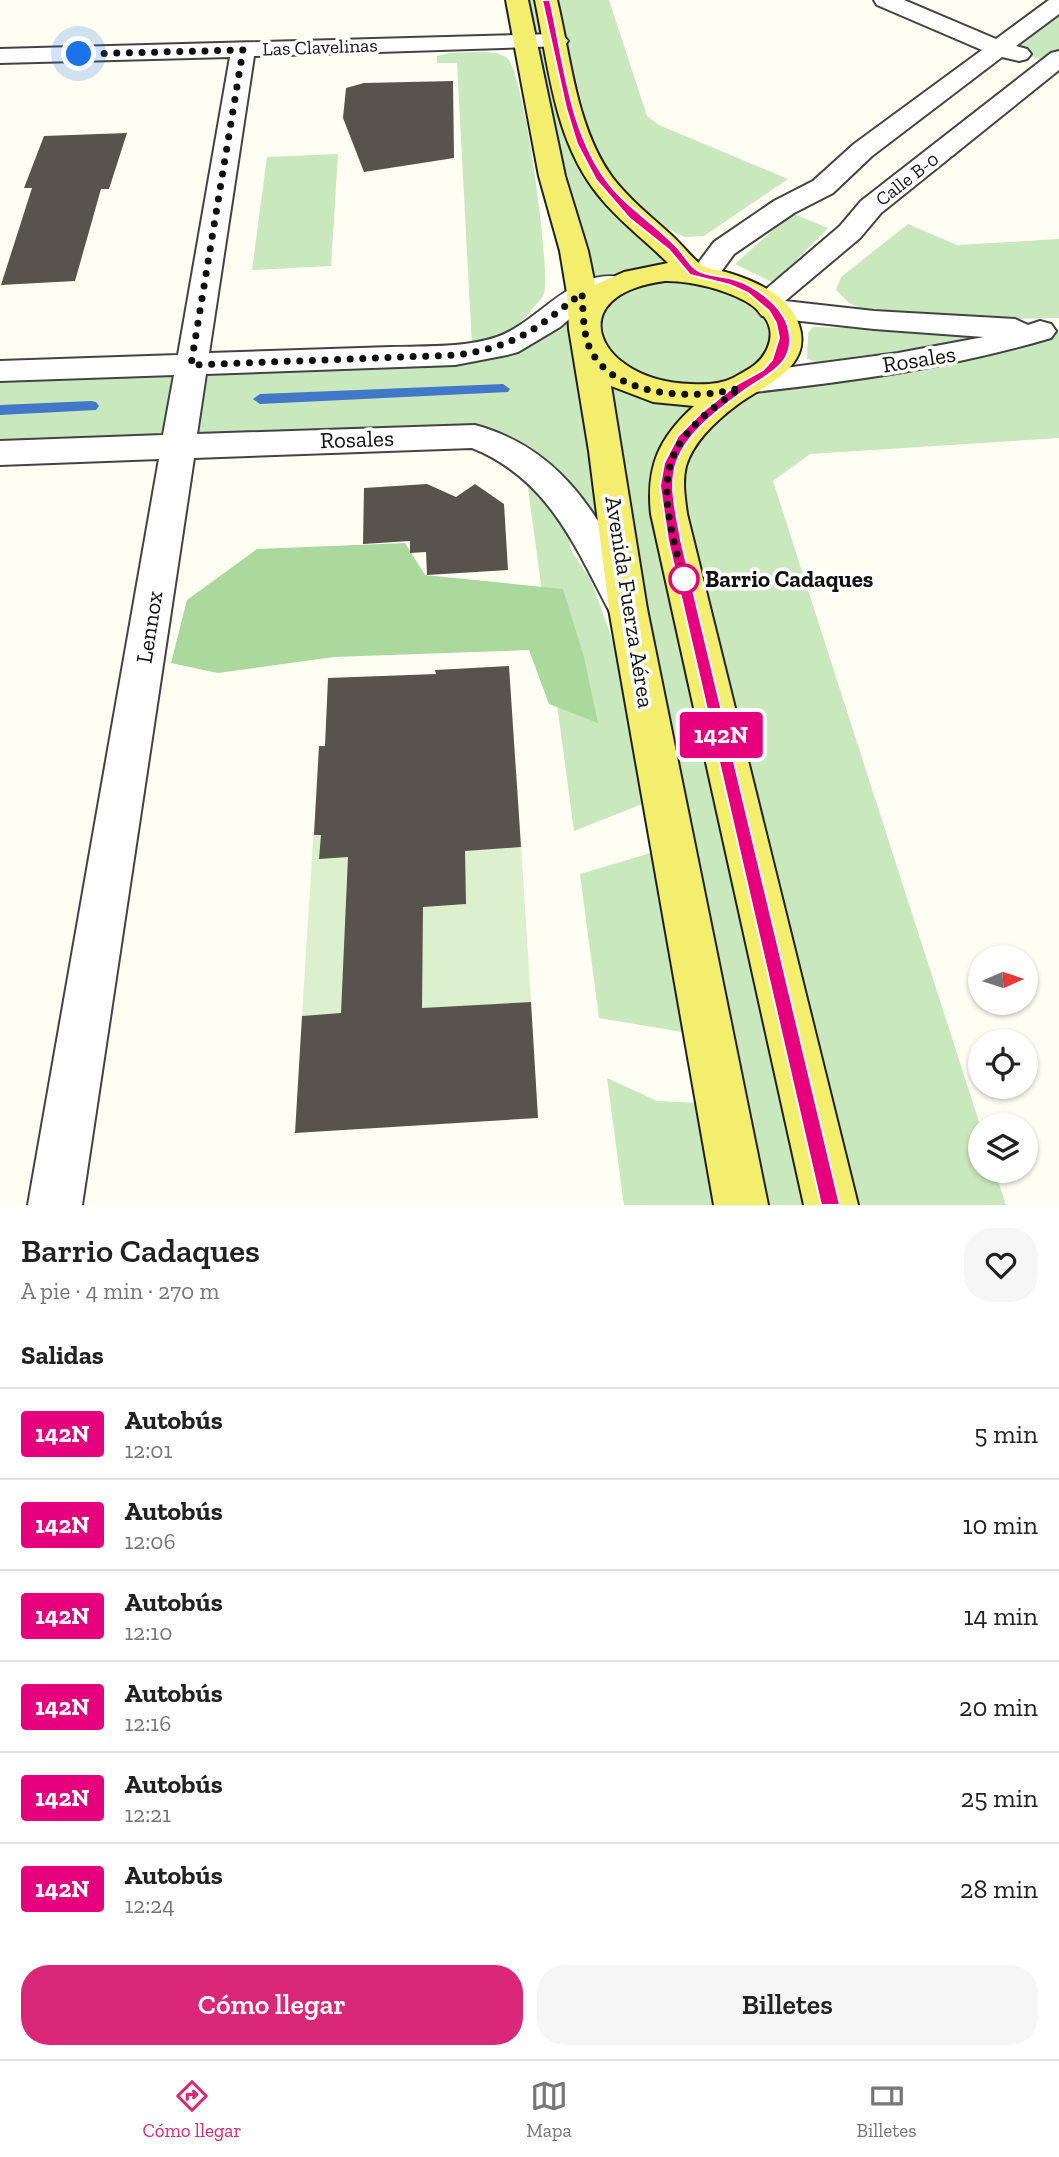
<!DOCTYPE html>
<html lang="es">
<meta charset="utf-8">
<style>
body{margin:0;font-family:"Zilla Slab",serif;background:#f6f6f6;color:#222;height:100vh;display:flex;flex-direction:column;font-size:26px;white-space:nowrap}
*{box-sizing:border-box;margin:0}
p{font-size:23px;color:#767676}
.icon{flex:none;width:38px;height:38px;fill:none;stroke:currentColor;stroke-width:2;stroke-linecap:round;stroke-linejoin:round}
.map{position:relative;height:1205px;overflow:hidden}
.details{display:flex;flex-direction:column;background:#fff;flex:1}
.details>*{flex:none}
.badge{padding:0 14px;border-radius:5px;font-size:24px;line-height:46px}
.needle{width:46px;rotate:87deg}
.buttons{position:absolute;left:968px;top:945px;display:grid;gap:14px}
.buttons a{display:grid;place-items:center;width:70px;height:70px;border-radius:50%;background:#fff;box-shadow:0 2px 5px #0004;font-size:35px}
.you{position:absolute;width:35px;height:35px;margin:-18px;border:5px solid #fff;border-radius:50%;background:#1a73e8;box-shadow:0 0 0 10px #1a73e833}
.map>.badge{position:absolute;translate:-50% -50%;box-shadow:0 0 0 4px #fff}
h2{padding:0 21px;font-size:26px;line-height:63px}
.round{display:grid;place-items:center;flex:none;width:74px;height:74px;border-radius:28px;background:#f6f6f6}
.overview{display:flex;align-items:center;justify-content:space-between;height:119px;padding:0 21px}
h1{font-size:33px;font-weight:600;line-height:52px}
.cta{display:flex;gap:14px;margin-top:auto;padding:14px 21px}
.cta a{flex:1;height:80px;border-radius:28px;background:#db2777;color:#fff;font-size:28px;font-weight:600;line-height:80px;text-align:center}
.cta a+a{background:#f6f6f6;color:#222}
ul{padding:0;list-style:none}
li{display:flex;align-items:center;gap:21px;height:91px;padding:0 21px;border-top:2px solid #e0e0e0}
li div{flex:1}
li b{display:block;font-size:26px}
li em{font-style:normal}
li .badge{min-width:77px;font-weight:700;text-align:center}
.dock{display:flex;justify-content:space-around;align-items:center;height:98px;border-top:2px solid #e0e0e0;background:#fff;font-size:19px;color:#767676}
.dock a{display:grid;justify-items:center;gap:4px}
.dock .selected{color:#db2777}
.map>svg:first-child{display:block}
.green{fill:#cae8bd}
.forest{fill:#abd89d}
.pitch{fill:#ddf0ce}
.lines{fill:none;stroke-linecap:round;stroke-linejoin:round}
.stream{fill:#4377c8;fill-rule:evenodd}
.building{fill:#58534c}
.street-casing{stroke:#434343;stroke-width:4}
.primary-casing{stroke:#212121;stroke-width:4}
.street{fill:#fff;fill-rule:evenodd}
.primary{fill:#f3ee6e;fill-rule:evenodd}
.line{fill:#e6007e;stroke:#fff;stroke-width:2}
.walk{stroke:#101010;stroke-width:7;stroke-dasharray:0 12.6}
.stop-dot{fill:#fff;stroke:#e6007e;stroke-width:3.5}
.labels{text-anchor:middle;dominant-baseline:central;stroke-width:7;stroke-linejoin:round;paint-order:stroke}
.far-street-label{font-size:19px;fill:#101010;stroke:#fff}
.street-label{font-size:23px;fill:#101010;stroke:#fff}
.stop-label{font-size:23px;font-weight:bold;fill:#101010;stroke:#fff;text-anchor:start}
</style>
<div class="map">
<svg width="1059" height="1205" viewBox="0 0 1059 1205">
<rect width="100%" height="100%" fill="#fefef3"/>
<!-- green -->
<g class="green">
<path d="M 517,0 L 546,0 L 600,178 L 705,274 L 782,323 L 755,381 L 1059,330 L 1059,438 L 810,454 L 773,481 L 980,1125 L 980,1171 L 995,1171 L 1006,1205 L 741,1205 L 628,610 L 501,444 L 0,453 L 0,371 L 485,352 L 582,292 Z"/>
<path d="M 557,0 L 609,0 L 647,116 L 659,125 L 788,179 L 704,236 L 685,237 L 663,227 L 639,210 L 601,160 L 589,133 Z"/>
<path d="M 1059,3 L 1059,58 L 1054,62 L 1000,49 Z"/>
<path d="M 449,53 C 465,53 494,48 507,58 C 524,70 551,271 544,294 C 542,299 536,304 534,307 C 517,329 499,340 472,346 L 457,63 L 437,63 L 437,56 Z"/>
<path d="M 338,154 L 331,266 L 252,270 L 267,157 Z"/>
<path d="M 792,213 L 828,228 L 774,283 L 735,264 Z"/>
<path d="M 908,224 L 957,245 L 1059,239 L 1059,318 L 1015,319 L 891,314 L 865,310 L 849,303 L 836,290 L 841,277 Z"/>
<path d="M 813,327 L 981,331 L 986,339 L 816,362 L 807,359 L 808,333 Z"/>
<path d="M 526,473 L 564,520 L 572,552 L 591,580 L 616,650 L 645,803 L 574,831 Z"/>
<path d="M 654,852 L 688,1033 L 599,1018 L 580,874 Z"/>
<path d="M 607,1078 L 657,1101 L 700,1103 L 717,1205 L 624,1205 Z"/>
</g>
<!-- forest -->
<path class="forest" d="M 405,543 L 425,575 L 563,589 L 584,657 L 598,723 L 549,704 L 529,650 L 334,657 L 218,673 L 171,663 L 187,600 L 257,549 Z"/>
<!-- pitch -->
<path class="pitch" d="M 319,746 L 394,771 L 516,764 L 531,1002 L 302,1016 Z"/>
<g class="lines">
<!-- stream -->
<g class="stream">
<path d="M 503,384 L 510,389 L 508,392 L 260,404 L 253,399 L 260,394 Z"/>
<path d="M 91,401 L 96,402 L 99,406 L 96,410 L 0,415 L 0,405 Z"/>
</g>
</g>
<!-- building -->
<g class="building">
<path d="M 453,81 L 454,158 L 364,172 L 343,118 L 346,88 L 364,83 Z"/>
<path d="M 127,133 L 109,189 L 101,189 L 75,281 L 1,285 L 32,188 L 24,188 L 44,136 Z"/>
<path d="M 427,484 L 456,497 L 475,484 L 504,504 L 508,570 L 427,575 L 426,552 L 410,553 L 410,541 L 363,544 L 364,488 Z"/>
<path d="M 509,666 L 521,847 L 465,851 L 466,904 L 423,907 L 422,1008 L 531,1002 L 538,1118 L 295,1133 L 302,1016 L 341,1013 L 348,857 L 319,859 L 321,835 L 314,835 L 319,746 L 325,746 L 328,678 L 436,674 L 435,670 Z"/>
</g>
<g class="lines">
<!-- street casing -->
<g class="street-casing">
<g id="street">
<path d="M 874,0 L 904,0 L 996,39 L 1049,0 L 1059,0 L 1059,14 L 1016,46 L 1027,49 L 1031,54 L 1027,59 L 1019,61 L 1002,57 L 872,156 L 833,193 L 794,213 L 734,254 L 715,280 L 705,283 L 695,280 L 690,274 L 714,242 L 774,201 L 813,181 L 854,144 L 982,50 L 877,5 Z"/>
<path d="M 556,34 L 564,36 L 568,41 L 564,46 L 254,56 L 209,353 C 270,351 330,349 391,347 C 425,346 464,348 497,337 C 540,322 574,265 624,278 L 628,284 L 624,290 L 593,299 L 560,327 L 518,352 L 507,355 L 455,365 L 206,374 L 197,434 L 475,425 C 570,451 604,528 647,609 L 642,620 L 628,624 L 614,620 C 576,549 551,480 472,448 L 194,458 L 82,1205 L 28,1205 L 159,459 L 0,465 L 0,441 L 163,435 L 174,375 L 0,381 L 0,361 L 178,355 L 230,57 L 0,63 L 0,49 Z"/>
<path d="M 1059,51 L 1059,70 L 881,213 L 860,238 L 785,301 L 874,311 L 1015,319 L 1028,325 L 1040,321 L 1051,324 L 1056,331 L 1051,338 C 954,367 855,381 754,392 L 743,389 L 738,382 L 743,375 L 754,372 L 898,353 L 984,337 L 874,329 L 773,318 L 762,316 L 751,302 L 840,226 L 861,201 L 1051,53 Z"/>
</g>
</g>
<!-- primary casing -->
<g class="primary-casing">
<path id="primary" d="M 506,0 L 528,0 L 565,176 L 588,251 L 595,285 L 624,272 L 668,263 C 646,241 619,221 599,196 C 554,141 549,67 535,0 L 557,0 C 571,58 576,127 612,177 C 628,198 649,215 669,233 C 679,241 693,260 703,266 C 710,270 721,270 729,273 C 755,281 790,296 799,325 C 813,367 766,384 741,402 C 719,418 694,440 686,466 C 682,482 685,498 687,514 L 858,1205 L 804,1205 L 651,514 C 646,466 659,438 694,406 L 653,402 L 611,386 L 647,609 L 768,1205 L 714,1205 L 609,609 L 589,451 L 569,329 L 567,293 L 560,251 L 539,176 ZM 665,281 C 696,280 787,300 768,347 C 761,364 749,369 733,378 C 721,384 705,385 691,384 C 598,382 557,295 665,281 Z"/>
</g>
<!-- street -->
<use href="#street" class="street"/>
<!-- primary -->
<use href="#primary" class="primary"/>
</g>
<!-- line -->
<path class="line" d="M 542,0 L 550,0 C 563,57 569,127 604,177 C 623,205 653,222 676,246 C 683,253 689,265 697,270 C 706,276 723,276 733,279 C 754,285 781,304 788,326 C 799,365 766,374 741,393 C 717,411 688,432 677,461 C 668,486 677,515 681,540 L 840,1205 L 821,1205 L 668,540 L 660,486 L 664,463 L 678,436 L 702,412 L 736,385 L 763,370 L 772,360 L 779,338 L 776,323 L 769,311 L 748,293 L 730,285 L 690,275 L 669,250 L 629,218 L 596,180 L 577,144 L 566,108 Z"/>
<g class="lines">
<!-- walk -->
<path class="walk" d="M 79,54 L 243,50 L 191,365 L 456,355 C 516,347 536,329 582,293 C 583,308 583,326 587,341 C 605,398 694,401 740,388 C 720,403 698,418 683,439 C 651,481 675,540 685,586 L 684,579"/>
</g>
<!-- markers -->
<circle class="stop-dot" cx="684" cy="579" r="14"/>
<g class="labels">
<!-- far-street labels -->
<g class="far-street-label">
<text transform="translate(320 47) rotate(-2)">Las Clavelinas</text>
<text transform="translate(907 179) rotate(-38)">Calle B-0</text>
</g>
<!-- street labels -->
<g class="street-label">
<text transform="translate(919 359) rotate(-9)">Rosales</text>
<text transform="translate(357 439) rotate(-2)">Rosales</text>
<text transform="translate(630 602) rotate(81)">Avenida Fuerza Aérea</text>
<text transform="translate(149 627) rotate(-81)">Lennox</text>
</g>
<!-- stop labels -->
<g class="stop-label">
<text x="705" y="579">Barrio Cadaques</text>
</g>
</g>
</svg>
<div class="buttons">
<a><svg class="needle" viewBox="-14 -14 28 28"><path d="M0-13l5 13h-10z" fill="#e53935"/><path d="M0 13l5-13h-10z" fill="#767676"/></svg></a>
<a><svg class="icon" aria-label="locate" viewBox="0 0 24 24"><circle cx="12" cy="12" r="6"/><path d="M12 2v4M12 18v4M2 12h4M18 12h4"/></svg></a>
<a><svg class="icon" aria-label="layers" viewBox="0 0 24 24"><path d="M12 4l9 5-9 5-9-5zM3 14l9 5 9-5"/></svg></a>
</div>
<div class="you" style="left:79px;top:54px"></div>
<b class="badge" style="left:721px;top:735px;background:#e6007e;color:#fff">142N</b>
</div>
<section class="details">
<div class="overview"><div><h1>Barrio Cadaques</h1><p>A pie · 4 min · 270 m</p></div><a class="round"><svg class="icon" aria-label="heart" viewBox="0 0 24 24"><path d="M12 20l-8-8c-3-5 5-10 8-4 3-6 11-1 8 4z"/></svg></a></div>
<h2>Salidas</h2>
<ul>
<li><span class="badge" style="background:#e6007e;color:#fff">142N</span><div><b>Autobús</b><p>12:01</p></div><em>5 min</em></li>
<li><span class="badge" style="background:#e6007e;color:#fff">142N</span><div><b>Autobús</b><p>12:06</p></div><em>10 min</em></li>
<li><span class="badge" style="background:#e6007e;color:#fff">142N</span><div><b>Autobús</b><p>12:10</p></div><em>14 min</em></li>
<li><span class="badge" style="background:#e6007e;color:#fff">142N</span><div><b>Autobús</b><p>12:16</p></div><em>20 min</em></li>
<li><span class="badge" style="background:#e6007e;color:#fff">142N</span><div><b>Autobús</b><p>12:21</p></div><em>25 min</em></li>
<li><span class="badge" style="background:#e6007e;color:#fff">142N</span><div><b>Autobús</b><p>12:24</p></div><em>28 min</em></li>
</ul>
<div class="cta"><a>Cómo llegar</a><a>Billetes</a></div>
</section>
<nav class="dock">
<a class="selected"><svg class="icon" aria-label="directions" viewBox="0 0 24 24"><path d="M12 3l9 9-9 9-9-9zM9 14v-3h6M13 9l2 2-2 2"/></svg>Cómo llegar</a>
<a><svg class="icon" aria-label="map" viewBox="0 0 24 24"><path d="M3 6l6-2 6 2 6-2v14l-6 2-6-2-6 2zM9 4v14M15 6v14"/></svg>Mapa</a>
<a><svg class="icon" aria-label="tickets" viewBox="0 0 24 24"><path d="M3 7h18v10H3zM15 7v10"/></svg>Billetes</a>
</nav>
